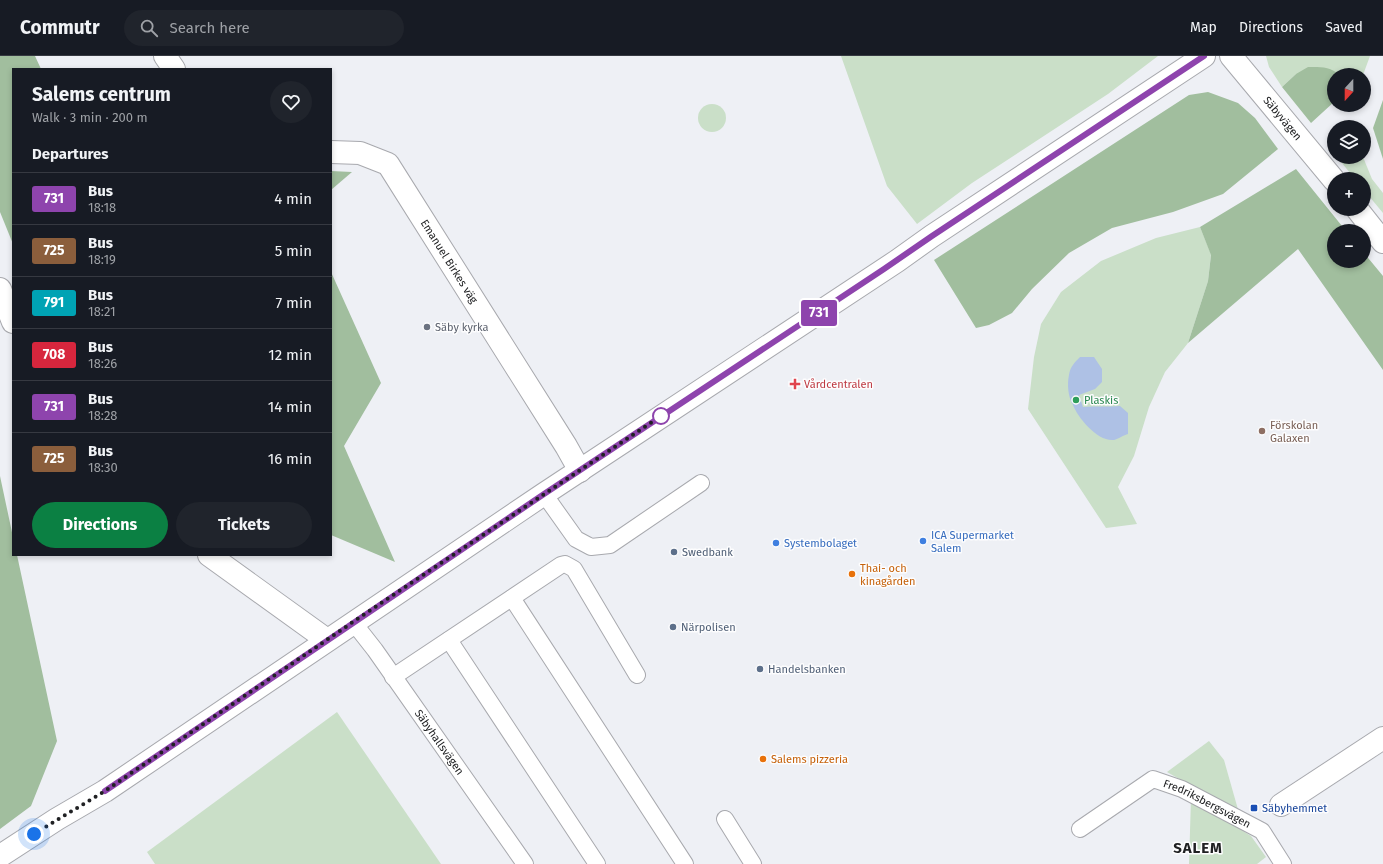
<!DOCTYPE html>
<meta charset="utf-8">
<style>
body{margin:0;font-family:"Fira Sans",sans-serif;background:#20242c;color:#f1f3f6;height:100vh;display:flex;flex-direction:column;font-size:15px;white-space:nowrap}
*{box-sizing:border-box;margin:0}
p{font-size:13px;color:#9ea1a6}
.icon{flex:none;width:22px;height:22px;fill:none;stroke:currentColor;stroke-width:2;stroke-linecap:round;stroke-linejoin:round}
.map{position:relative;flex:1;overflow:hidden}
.panel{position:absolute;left:12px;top:12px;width:320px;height:488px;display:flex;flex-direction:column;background:#171b24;border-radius:0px;box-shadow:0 2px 6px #0003}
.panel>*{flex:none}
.badge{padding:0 8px;border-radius:3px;font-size:14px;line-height:26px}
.needle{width:26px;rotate:201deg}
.buttons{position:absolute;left:1327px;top:12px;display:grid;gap:8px}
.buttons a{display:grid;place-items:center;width:44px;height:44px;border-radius:50%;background:#171b24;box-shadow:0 2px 6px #0003;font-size:20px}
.you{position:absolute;width:20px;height:20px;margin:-10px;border:3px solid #fff;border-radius:50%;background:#1a73e8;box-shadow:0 0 0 6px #1a73e833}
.map>.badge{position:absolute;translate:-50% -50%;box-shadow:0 0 0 2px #fff}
h2{padding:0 20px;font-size:15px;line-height:36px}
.round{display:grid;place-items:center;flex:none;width:42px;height:42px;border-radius:21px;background:#20242c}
.overview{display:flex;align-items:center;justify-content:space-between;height:68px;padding:0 20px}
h1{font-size:19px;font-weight:700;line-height:30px}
.action{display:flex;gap:8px;margin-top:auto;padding:8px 20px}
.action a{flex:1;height:46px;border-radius:24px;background:#0b8043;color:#fff;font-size:16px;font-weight:700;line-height:46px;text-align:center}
.action a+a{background:#20242c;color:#f1f3f6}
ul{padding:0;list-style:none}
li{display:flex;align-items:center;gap:12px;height:52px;padding:0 20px;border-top:1px solid #363941}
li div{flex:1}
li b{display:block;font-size:15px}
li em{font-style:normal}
li .badge{min-width:44px;font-weight:700;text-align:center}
header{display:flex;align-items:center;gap:24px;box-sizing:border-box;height:56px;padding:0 20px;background:#171b24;border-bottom:1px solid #363941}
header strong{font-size:19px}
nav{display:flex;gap:22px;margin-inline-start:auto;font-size:14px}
.search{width:280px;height:36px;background:#20242c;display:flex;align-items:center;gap:10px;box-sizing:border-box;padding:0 14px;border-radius:22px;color:#9ea1a6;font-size:15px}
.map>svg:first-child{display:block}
.green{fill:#cadfc8}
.forest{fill:#a1be9e}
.water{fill:#aec1e5}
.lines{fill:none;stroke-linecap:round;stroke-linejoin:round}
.service-casing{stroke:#a8a9ae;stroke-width:18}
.minor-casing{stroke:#a8a9ae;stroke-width:24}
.tertiary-casing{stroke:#a8a9ae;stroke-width:24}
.service{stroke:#fff;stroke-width:16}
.minor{stroke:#fff;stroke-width:22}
.tertiary{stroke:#fff;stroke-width:22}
.line-casing{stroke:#fff;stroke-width:9}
.line{stroke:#8e44ad;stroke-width:6}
.walk{stroke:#202123;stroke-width:4;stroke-dasharray:0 7.2}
.worship-dot{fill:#6b7280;stroke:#fdfdfe;stroke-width:1.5}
.health-dot{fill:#e0444e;stroke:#fdfdfe;stroke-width:1.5}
.leisure-dot{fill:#2e9e5b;stroke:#fdfdfe;stroke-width:1.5}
.stop-dot{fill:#fff;stroke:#8e44ad;stroke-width:2}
.education-dot{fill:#8d6e63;stroke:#fdfdfe;stroke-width:1.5}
.shop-dot{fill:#3f7fe0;stroke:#fdfdfe;stroke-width:1.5}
.service-dot{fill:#5c6f8a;stroke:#fdfdfe;stroke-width:1.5}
.food-dot{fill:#e8710a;stroke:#fdfdfe;stroke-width:1.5}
.transit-dot{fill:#1a4fb4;stroke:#fdfdfe;stroke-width:1.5}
.labels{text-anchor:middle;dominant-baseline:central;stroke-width:3;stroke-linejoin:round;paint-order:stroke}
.street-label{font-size:11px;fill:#202123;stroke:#fdfdfe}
.worship-label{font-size:11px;fill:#5b616d;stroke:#fdfdfe;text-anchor:start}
.health-label{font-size:11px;fill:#be3a42;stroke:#fdfdfe;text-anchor:start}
.leisure-label{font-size:11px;fill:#27864d;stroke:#fdfdfe;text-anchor:start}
.education-label{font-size:11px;fill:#785e54;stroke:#fdfdfe;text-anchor:start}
.shop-label{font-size:11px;fill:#366cbe;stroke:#fdfdfe;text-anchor:start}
.service-label{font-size:11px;fill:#4e5e75;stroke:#fdfdfe;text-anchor:start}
.food-label{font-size:11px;fill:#c56008;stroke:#fdfdfe;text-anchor:start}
.transit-label{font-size:11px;fill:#164399;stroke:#fdfdfe;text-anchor:start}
.district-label{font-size:15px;font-weight:bold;letter-spacing:1px;fill:#202123;stroke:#fdfdfe}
</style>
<header>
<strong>Commutr</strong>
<div class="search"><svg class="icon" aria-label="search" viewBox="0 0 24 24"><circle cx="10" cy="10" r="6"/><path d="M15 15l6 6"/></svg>Search here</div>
<nav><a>Map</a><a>Directions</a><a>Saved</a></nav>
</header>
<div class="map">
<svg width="1383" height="808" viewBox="0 0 1383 808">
<rect width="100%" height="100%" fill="#eef0f5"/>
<!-- green -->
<g class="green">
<path d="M 841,0 L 1158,0 L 1108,38 L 972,127 L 917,168 L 887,130 Z"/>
<path d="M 1266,0 L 1370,0 L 1363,19 L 1339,19 L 1337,17 L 1296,18 L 1282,31 L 1269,11 Z"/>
<circle cx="712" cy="62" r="14"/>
<path d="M 1337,101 L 1363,101 L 1372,123 L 1383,137 L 1383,157 L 1364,134 L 1364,123 L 1355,123 Z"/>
<path d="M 1200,171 L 1211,198 L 1208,225 L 1188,287 L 1165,316 L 1149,351 L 1134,400 L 1118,431 L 1137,468 L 1106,472 L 1028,353 L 1034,301 L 1041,268 L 1061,236 L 1101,205 L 1156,182 Z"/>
<path d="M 337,656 L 441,808 L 155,808 L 147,796 Z"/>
<path d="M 1209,685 L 1224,704 L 1239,757 L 1167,716 Z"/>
<path d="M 1191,742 L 1251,780 L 1266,801 L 1257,808 L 1189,808 Z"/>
</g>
<!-- forest -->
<g class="forest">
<path d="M 0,0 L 35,0 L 41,13 L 13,13 L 13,188 L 0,156 Z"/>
<path d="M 1308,11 C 1318,11 1331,10 1339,19 L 1334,19 L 1334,46 L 1311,67 L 1282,31 L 1296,18 Z"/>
<path d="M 1208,36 L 1238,47 L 1255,62 L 1278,93 L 1223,138 L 1173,156 L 1112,172 L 1069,197 L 1032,233 L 1012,257 L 989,269 L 976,272 L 934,204 L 1189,39 Z"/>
<path d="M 1383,44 L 1383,103 L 1373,72 Z"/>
<path d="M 1296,113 L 1346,175 L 1334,175 L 1334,205 L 1364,205 L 1364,197 L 1383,220 L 1383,314 L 1298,193 L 1188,287 L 1208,225 L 1211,199 L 1200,171 Z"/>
<path d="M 331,115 L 352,116 L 331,134 Z"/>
<path d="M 331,216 L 381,327 L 344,390 L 395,506 L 331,479 Z"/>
<path d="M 0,420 L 13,481 L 13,499 L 17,499 L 57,685 L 31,750 L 0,773 Z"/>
</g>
<!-- water -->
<path class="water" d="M 1080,301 L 1094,301 L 1102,313 L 1102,326 L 1095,333 L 1079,339 L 1083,351 C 1096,350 1107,351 1120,350 L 1128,357 L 1128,378 C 1124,379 1118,383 1114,384 C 1098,386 1078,362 1073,349 C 1068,341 1067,328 1069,319 C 1070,311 1075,306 1080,301 Z"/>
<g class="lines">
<!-- service casing -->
<g class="service-casing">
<g id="service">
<path d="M 544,438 L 576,483 L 591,491 L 610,489 L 701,427"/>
<path d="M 512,542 L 685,808"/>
<path id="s1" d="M 353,566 L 375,594 L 525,808"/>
<path d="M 449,584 L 597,808"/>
<path d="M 393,621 L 561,509 L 565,508 L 574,513 L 637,619"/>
<path d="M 725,763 L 753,808"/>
<path id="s2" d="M 1080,773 L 1153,723 L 1182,733 L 1262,775 L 1283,808"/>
</g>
</g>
<!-- minor casing -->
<g class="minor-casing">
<g id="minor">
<path d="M 165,0 L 174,13"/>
<path id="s3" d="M 331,96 L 360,97 L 388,108 L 566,390 L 580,415"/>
<path d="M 0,233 L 13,266"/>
<path d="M 209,499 L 327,584"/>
<path d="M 1281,749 L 1383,682"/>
</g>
</g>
<!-- tertiary casing -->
<g class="tertiary-casing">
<g id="tertiary">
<path id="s4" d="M 1231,0 L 1334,124"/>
<path d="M 1357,153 L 1383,186"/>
<path d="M 0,800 L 57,763 L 105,735 L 544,438 L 897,205 L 932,180 L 1204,0"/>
</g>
</g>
<!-- service -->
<use href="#service" class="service"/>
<!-- minor -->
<use href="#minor" class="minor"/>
<!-- tertiary -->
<use href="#tertiary" class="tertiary"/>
</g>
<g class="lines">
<!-- line casing -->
<g class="line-casing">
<path id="line" d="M 105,735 L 544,438 L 884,213 L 932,180 L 1204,0"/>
</g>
<!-- line -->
<use href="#line" class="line"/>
<!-- walk -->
<path class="walk" d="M 34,778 L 105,735 L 353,566 L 661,360"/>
</g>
<!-- markers -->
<circle class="worship-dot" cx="427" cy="271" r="4"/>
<path class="health-dot" d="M793 322h4v4h4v4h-4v4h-4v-4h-4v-4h4z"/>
<circle class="leisure-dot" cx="1076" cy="344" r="4"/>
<circle class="stop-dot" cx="661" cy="360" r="8"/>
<circle class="education-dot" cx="1262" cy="375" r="4"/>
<g class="shop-dot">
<circle cx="923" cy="485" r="4"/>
<circle cx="776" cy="487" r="4"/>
</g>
<g class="service-dot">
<circle cx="674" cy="496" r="4"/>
<circle cx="673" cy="571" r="4"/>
<circle cx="760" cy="613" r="4"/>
</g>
<g class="food-dot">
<circle cx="852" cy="518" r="4"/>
<circle cx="763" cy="703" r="4"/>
</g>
<rect class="transit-dot" x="1250" y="748" width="8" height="8" rx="2"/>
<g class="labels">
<!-- street labels -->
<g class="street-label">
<text stroke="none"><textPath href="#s4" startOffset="81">Säbyvägen</textPath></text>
<text stroke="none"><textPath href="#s3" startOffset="174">Emanuel Birkes väg</textPath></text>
<text stroke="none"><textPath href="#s1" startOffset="148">Säbyhallsvägen</textPath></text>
<text stroke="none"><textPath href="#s2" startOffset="148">Fredriksbergsvägen</textPath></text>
</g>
<!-- worship labels -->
<g class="worship-label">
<text x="435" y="271">Säby kyrka</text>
</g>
<!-- health labels -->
<g class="health-label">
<text x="804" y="328">Vårdcentralen</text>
</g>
<!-- leisure labels -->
<g class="leisure-label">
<text x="1084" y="344">Plaskis</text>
</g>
<!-- education labels -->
<g class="education-label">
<text x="1270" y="369">Förskolan<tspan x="1270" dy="13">Galaxen</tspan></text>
</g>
<!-- shop labels -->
<g class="shop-label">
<text x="931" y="479">ICA Supermarket<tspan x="931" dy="13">Salem</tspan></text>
<text x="784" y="487">Systembolaget</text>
</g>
<!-- service labels -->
<g class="service-label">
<text x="682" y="496">Swedbank</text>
<text x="681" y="571">Närpolisen</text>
<text x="768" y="613">Handelsbanken</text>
</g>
<!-- food labels -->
<g class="food-label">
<text x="860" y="512">Thai- och<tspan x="860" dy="13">kinagården</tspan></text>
<text x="771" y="703">Salems pizzeria</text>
</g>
<!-- transit labels -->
<g class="transit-label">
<text x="1262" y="752">Säbyhemmet</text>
</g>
<!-- district labels -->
<g class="district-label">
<text x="1198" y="792">SALEM</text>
</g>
</g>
</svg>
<div class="buttons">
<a><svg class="needle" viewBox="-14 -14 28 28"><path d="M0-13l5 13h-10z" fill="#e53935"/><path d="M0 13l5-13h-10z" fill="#9ea1a6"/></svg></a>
<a><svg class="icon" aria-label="layers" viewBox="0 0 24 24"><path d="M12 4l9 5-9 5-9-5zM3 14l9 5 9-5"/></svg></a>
<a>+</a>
<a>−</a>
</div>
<div class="you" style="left:34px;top:778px"></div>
<b class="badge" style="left:819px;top:257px;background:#8e44ad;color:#fff">731</b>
<section class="panel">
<div class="overview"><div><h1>Salems centrum</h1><p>Walk · 3 min · 200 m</p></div><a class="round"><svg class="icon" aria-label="heart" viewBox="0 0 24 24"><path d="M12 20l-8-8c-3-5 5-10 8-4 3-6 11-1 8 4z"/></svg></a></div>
<h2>Departures</h2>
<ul>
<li><span class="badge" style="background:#8e44ad;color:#fff">731</span><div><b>Bus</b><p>18:18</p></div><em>4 min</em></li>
<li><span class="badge" style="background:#8b5e3c;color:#fff">725</span><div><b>Bus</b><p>18:19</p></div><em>5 min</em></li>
<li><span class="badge" style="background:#00a3b4;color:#fff">791</span><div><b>Bus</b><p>18:21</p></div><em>7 min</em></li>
<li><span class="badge" style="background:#d7263d;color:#fff">708</span><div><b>Bus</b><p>18:26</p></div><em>12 min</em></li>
<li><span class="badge" style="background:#8e44ad;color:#fff">731</span><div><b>Bus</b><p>18:28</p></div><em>14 min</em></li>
<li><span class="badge" style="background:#8b5e3c;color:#fff">725</span><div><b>Bus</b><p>18:30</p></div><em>16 min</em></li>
</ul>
<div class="action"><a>Directions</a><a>Tickets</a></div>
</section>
</div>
